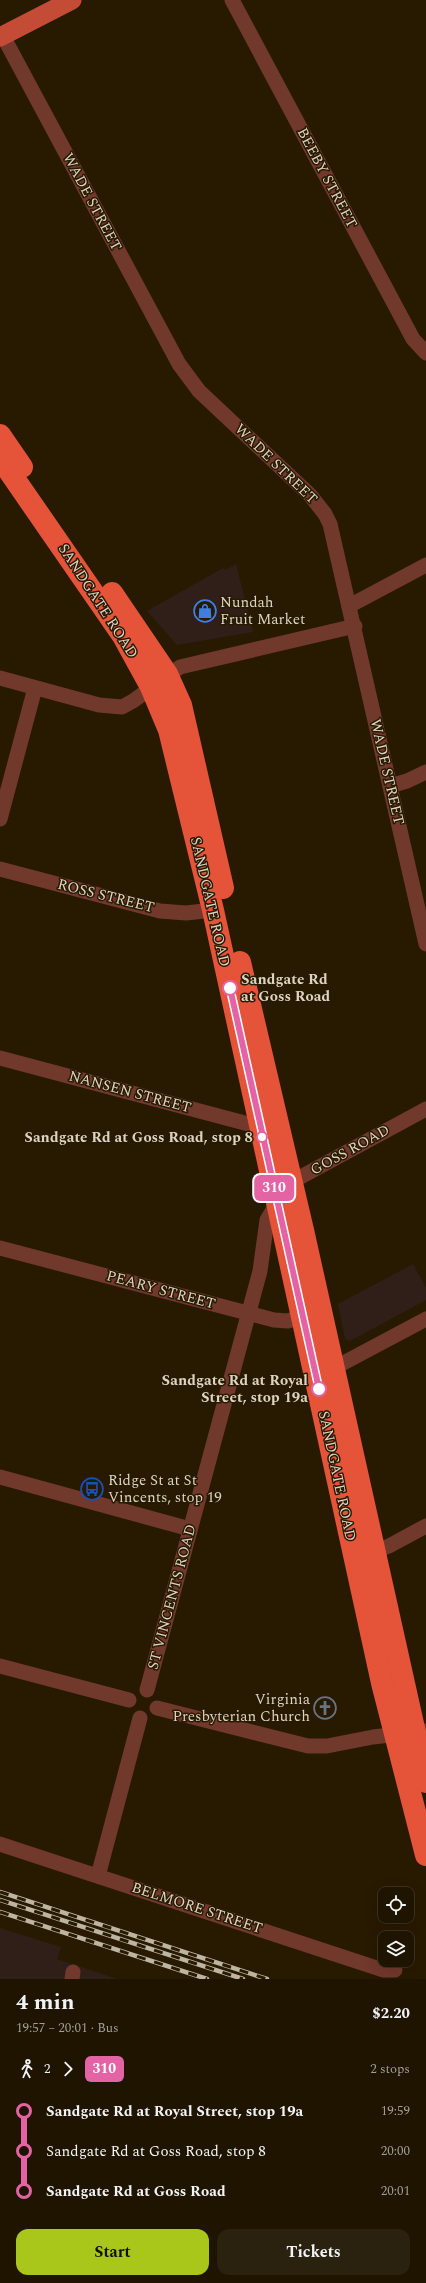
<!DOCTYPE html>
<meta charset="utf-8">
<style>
body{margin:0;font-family:Spectral,serif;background:#2b210f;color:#f1f3f6;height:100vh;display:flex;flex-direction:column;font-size:15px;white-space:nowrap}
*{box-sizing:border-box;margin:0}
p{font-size:13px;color:#a19e99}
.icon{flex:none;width:22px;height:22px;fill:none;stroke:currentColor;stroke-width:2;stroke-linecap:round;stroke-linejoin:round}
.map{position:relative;height:1979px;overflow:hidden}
.sheet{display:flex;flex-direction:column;background:#1e1400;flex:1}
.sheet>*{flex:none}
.badge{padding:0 8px;border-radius:6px;font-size:14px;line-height:26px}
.controls{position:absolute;left:378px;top:1887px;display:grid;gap:8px}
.controls a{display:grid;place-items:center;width:36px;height:36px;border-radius:8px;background:#1e1400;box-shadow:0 4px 16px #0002,0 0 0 1px #3c3322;font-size:20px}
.map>.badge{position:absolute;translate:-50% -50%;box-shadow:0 0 0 2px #fff}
.legs{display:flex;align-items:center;gap:6px;height:44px;padding:0 16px;font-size:13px}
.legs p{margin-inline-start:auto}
.head{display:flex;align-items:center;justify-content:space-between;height:68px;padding:0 16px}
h1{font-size:22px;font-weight:700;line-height:30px}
.button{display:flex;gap:8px;margin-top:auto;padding:8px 16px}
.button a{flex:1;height:46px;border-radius:12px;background:#a9c71a;color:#111;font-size:16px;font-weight:700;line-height:46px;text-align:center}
.button a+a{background:#2b210f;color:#f1f3f6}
ul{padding:0 16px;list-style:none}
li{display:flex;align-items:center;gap:14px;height:40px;font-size:15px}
li i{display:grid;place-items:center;width:6px;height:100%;margin:0 5px;background:currentColor}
li i::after{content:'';width:10px;height:10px;margin:-5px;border:3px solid;border-radius:50%;background:#1e1400}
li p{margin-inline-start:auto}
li:first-child i{background:linear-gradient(#0000 50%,currentColor 0)}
li:last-child i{background:linear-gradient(currentColor 50%,#0000 0)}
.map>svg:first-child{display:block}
.commercial{fill:#301f18}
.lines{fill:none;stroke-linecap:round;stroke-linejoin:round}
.minor{stroke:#71382c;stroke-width:15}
.major{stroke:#c44c36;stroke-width:19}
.highway{stroke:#e55338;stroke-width:22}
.rail-casing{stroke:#beb4a2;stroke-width:4.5}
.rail{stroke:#281a00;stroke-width:3;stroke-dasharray:9;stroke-linecap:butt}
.line-1-casing{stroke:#fff;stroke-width:9}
.line-1{stroke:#e463a4;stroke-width:6}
.stop-1-dot{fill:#fff;stroke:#e463a4;stroke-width:2}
.labels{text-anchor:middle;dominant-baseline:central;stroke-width:3;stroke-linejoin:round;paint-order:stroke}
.street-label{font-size:15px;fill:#dcd3c2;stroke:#281a00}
.poi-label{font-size:15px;fill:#dcd3c2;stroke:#281a00;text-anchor:start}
.stop-label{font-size:15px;font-weight:bold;fill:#dcd3c2;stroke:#281a00;text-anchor:end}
</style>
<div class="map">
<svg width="426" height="1979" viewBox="0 0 426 1979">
<rect width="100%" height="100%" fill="#281a00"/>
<!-- commercial -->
<g class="commercial">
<path d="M 236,564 L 253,632 L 177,645 L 147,611 L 223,568 L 225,570 Z"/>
<path d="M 413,1264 L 426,1288 L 426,1300 L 350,1341 L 345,1339 L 338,1304 Z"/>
<path d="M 0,1928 L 61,1947 L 57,1959 L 117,1979 L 0,1979 Z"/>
</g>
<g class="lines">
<!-- minor -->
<g class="minor">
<path d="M 232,0 L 413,339 L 426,353"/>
<path d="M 3,36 L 179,364 L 199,391 L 310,495 L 325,514 L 330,524 L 426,944"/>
<path d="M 349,606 L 426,565"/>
<path d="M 0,678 L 99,705 L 122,707 L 133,701 L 180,667 L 355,626"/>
<path d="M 390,786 L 407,781 L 426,772"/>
<path d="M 0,819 L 35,688"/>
<path d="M 0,869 L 160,911 L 186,913 L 213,910"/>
<path d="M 0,1058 L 260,1127"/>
<path d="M 284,1186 L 426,1109"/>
<path d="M 0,1248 L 274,1320 L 288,1321 L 310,1314"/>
<path d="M 334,1368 L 426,1319"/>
<path d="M 0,1477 L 190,1529"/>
<path d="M 367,1554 L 389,1546 L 426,1526"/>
<path d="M 0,1666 L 129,1700"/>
<path d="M 147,1690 L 260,1271 L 267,1220 L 277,1203"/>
<path d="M 157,1708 L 308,1746 L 327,1746 L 373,1737 L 426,1731"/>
<path d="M 0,1844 L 383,1970 L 395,1970"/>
<path d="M 98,1876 L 140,1718"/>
<path d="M 72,1979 L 73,1972"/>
</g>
<!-- major -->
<path class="major" d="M 0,37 L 72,0"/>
<!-- highway -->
<g class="highway">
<path d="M 0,435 L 22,467"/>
<path d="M 0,458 L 123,636 L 151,687 L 169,730 L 213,910 L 382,1683 L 426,1855"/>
<path d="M 112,593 L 167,674 L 181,705 L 223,888"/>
<path d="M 240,962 L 303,1230 L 426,1782"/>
</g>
<!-- rail casing -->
<g class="rail-casing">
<g id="rail">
<path d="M 0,1892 L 267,1979"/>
<path d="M 0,1900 L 243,1979"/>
<path d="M 0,1912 L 207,1979"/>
</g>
</g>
<!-- rail -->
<use href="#rail" class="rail"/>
</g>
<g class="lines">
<!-- line-1 casing -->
<g class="line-1-casing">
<path id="line-1" d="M 230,988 L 319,1389"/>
</g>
<!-- line-1 -->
<use href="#line-1" class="line-1"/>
</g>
<!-- icons -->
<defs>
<g id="shop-ring" transform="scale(1.15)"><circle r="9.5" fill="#281a00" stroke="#3f7fe0" stroke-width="1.5"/><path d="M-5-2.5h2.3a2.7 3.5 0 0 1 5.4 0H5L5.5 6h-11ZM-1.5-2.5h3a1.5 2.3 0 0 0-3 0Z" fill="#3f7fe0"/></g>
<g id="bus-ring" transform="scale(1.15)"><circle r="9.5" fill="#281a00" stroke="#1a4fb4" stroke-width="1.5"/><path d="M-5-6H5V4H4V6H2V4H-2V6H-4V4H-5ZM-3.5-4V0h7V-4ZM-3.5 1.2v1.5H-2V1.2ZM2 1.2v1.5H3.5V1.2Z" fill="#1a4fb4"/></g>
<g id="church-ring" transform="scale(1.15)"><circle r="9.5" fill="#281a00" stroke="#6b7280" stroke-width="1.5"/><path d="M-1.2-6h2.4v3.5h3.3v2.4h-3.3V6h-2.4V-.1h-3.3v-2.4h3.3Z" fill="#6b7280"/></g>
</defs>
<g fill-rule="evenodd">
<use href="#shop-ring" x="205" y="611"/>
<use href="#bus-ring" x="92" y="1489"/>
<use href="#church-ring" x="325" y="1708"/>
</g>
<!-- markers -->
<g class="stop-1-dot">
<circle cx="230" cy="988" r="7"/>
<circle cx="262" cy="1137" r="5"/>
<circle cx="319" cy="1389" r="7"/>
</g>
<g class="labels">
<!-- street labels -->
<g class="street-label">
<text transform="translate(327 178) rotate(62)">BEEBY STREET</text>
<text transform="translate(92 202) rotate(62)">WADE STREET</text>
<text transform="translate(276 464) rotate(44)">WADE STREET</text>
<text transform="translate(98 601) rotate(57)">SANDGATE ROAD</text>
<text transform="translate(387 772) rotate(77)">WADE STREET</text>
<text transform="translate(106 896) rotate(14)">ROSS STREET</text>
<text transform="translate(210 902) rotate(77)">SANDGATE ROAD</text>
<text transform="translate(130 1092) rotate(15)">NANSEN STREET</text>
<text transform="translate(350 1150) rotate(-29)">GOSS ROAD</text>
<text transform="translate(161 1290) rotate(15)">PEARY STREET</text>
<text transform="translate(337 1476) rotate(78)">SANDGATE ROAD</text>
<text transform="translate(172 1597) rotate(-75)">ST VINCENTS ROAD</text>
<text transform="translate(197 1908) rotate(18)">BELMORE STREET</text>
</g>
<!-- poi labels -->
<g class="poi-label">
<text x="220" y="602">Nundah<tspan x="220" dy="17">Fruit Market</tspan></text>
<text x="108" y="1480">Ridge St at St<tspan x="108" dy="17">Vincents, stop 19</tspan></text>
<text x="310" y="1699" text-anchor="end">Virginia<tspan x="310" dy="17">Presbyterian Church</tspan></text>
</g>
<!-- stop labels -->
<g class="stop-label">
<text x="241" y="979" text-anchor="start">Sandgate Rd<tspan x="241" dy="17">at Goss Road</tspan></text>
<text x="253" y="1137">Sandgate Rd at Goss Road, stop 8</text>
<text x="308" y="1380">Sandgate Rd at Royal<tspan x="308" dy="17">Street, stop 19a</tspan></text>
</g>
</g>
</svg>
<div class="controls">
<a><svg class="icon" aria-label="locate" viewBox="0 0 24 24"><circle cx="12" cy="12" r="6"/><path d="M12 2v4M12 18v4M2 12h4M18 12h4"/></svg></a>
<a><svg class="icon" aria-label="layers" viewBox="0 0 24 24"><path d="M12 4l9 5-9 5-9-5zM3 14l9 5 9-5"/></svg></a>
</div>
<b class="badge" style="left:274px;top:1188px;background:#e463a4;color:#fff">310</b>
</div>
<section class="sheet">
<div class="head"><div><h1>4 min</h1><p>19:57 – 20:01 · Bus</p></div><b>$2.20</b></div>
<div class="legs"><svg class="icon" aria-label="walk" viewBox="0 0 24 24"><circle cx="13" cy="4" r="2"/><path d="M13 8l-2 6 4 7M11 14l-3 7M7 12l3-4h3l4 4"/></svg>2<svg class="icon" aria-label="forward" viewBox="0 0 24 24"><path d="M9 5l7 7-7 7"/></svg><b class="badge" style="background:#e463a4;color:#fff">310</b><p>2 stops</p></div>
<ul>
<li><i style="color:#e463a4"></i><b>Sandgate Rd at Royal Street, stop 19a</b><p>19:59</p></li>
<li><i style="color:#e463a4"></i><span>Sandgate Rd at Goss Road, stop 8</span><p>20:00</p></li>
<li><i style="color:#e463a4"></i><b>Sandgate Rd at Goss Road</b><p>20:01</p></li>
</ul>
<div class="button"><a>Start</a><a>Tickets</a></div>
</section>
